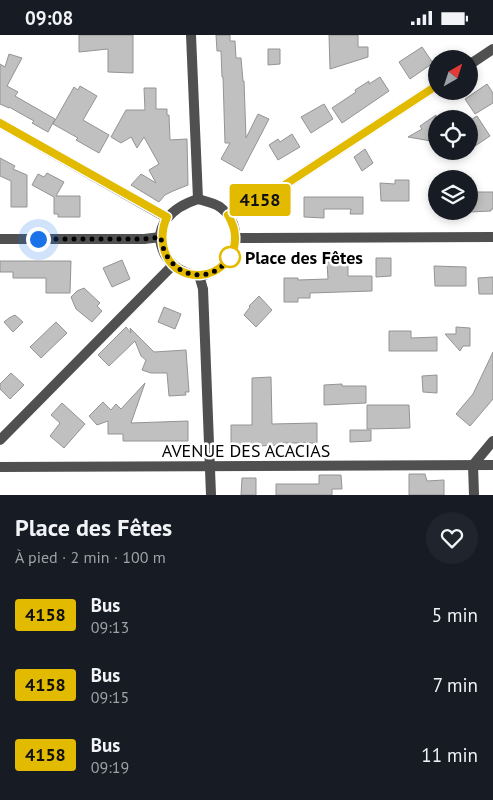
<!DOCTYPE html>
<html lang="fr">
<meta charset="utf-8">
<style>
body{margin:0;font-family:"PT Sans",sans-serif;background:#20242c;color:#f1f3f6;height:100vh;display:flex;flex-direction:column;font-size:19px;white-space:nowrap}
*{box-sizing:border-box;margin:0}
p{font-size:16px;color:#9ea1a6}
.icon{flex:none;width:28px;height:28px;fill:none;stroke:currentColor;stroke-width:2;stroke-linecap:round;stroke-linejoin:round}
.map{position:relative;height:460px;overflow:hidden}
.side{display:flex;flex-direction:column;background:#171b24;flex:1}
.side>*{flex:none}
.badge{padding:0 10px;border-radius:4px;font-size:18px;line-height:32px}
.needle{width:32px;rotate:39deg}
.tools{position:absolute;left:428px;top:15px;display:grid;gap:10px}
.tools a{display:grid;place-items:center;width:50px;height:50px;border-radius:50%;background:#171b24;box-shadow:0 2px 8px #0003;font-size:25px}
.you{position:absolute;width:25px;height:25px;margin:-12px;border:4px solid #fff;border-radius:50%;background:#1a73e8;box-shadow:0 0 0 8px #1a73e833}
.map>.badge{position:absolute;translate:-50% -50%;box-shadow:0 0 0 2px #fff}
.round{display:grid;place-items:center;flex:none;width:52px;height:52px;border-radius:26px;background:#20242c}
.summary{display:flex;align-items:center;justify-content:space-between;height:85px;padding:0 15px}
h1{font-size:24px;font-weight:700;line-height:38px}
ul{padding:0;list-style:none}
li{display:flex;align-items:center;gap:15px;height:70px;padding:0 15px}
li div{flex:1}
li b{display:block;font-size:19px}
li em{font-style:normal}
li .badge{min-width:55px;font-weight:700;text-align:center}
.status{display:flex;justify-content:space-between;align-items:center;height:35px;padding:0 25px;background:#171b24;direction:ltr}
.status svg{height:14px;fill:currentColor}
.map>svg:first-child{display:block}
.building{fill:#c0c0c0;stroke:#949494}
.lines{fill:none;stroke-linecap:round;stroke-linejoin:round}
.minor{stroke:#505050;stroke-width:10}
.line-casing{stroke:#fff;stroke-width:11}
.line{stroke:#e2ba00;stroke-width:8}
.walk{stroke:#000;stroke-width:5;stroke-dasharray:0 9}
.stop-dot{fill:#fff;stroke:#e2ba00;stroke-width:2.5}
.labels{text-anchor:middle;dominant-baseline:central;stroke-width:5;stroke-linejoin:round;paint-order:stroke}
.stop-label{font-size:18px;font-weight:bold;fill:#000;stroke:#fff;text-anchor:start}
.street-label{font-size:18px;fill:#000;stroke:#fff}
</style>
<div class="status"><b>09:08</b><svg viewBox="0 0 49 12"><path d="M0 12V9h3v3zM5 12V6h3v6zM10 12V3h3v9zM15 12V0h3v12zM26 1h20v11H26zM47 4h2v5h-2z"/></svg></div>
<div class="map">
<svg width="493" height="460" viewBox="0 0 493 460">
<rect width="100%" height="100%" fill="#fff"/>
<!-- building -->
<g class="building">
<path d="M 79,0 L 133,0 L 133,38 L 108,37 L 108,14 L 79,17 Z"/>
<path d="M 216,0 L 230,0 L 230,6 L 235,6 L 236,23 L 241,23 L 243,46 L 244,46 L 246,103 L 258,79 L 269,84 L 242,136 L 221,124 L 230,108 L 225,108 L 223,42 L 222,42 L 221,16 L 217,16 Z"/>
<path d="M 329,0 L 358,0 L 358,12 L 368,12 L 368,22 L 330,34 Z"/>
<path d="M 422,12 L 433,28 L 410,44 L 399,27 Z"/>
<path d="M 268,14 L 280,14 L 280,29 L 268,30 Z"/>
<path d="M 9,19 L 22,23 L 7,51 L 18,57 L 15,61 L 55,84 L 48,97 L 32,88 L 34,86 L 9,72 L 9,73 L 0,69 L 0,29 L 5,32 Z"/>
<path d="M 380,42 L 389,56 L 342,88 L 332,73 L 356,57 L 355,55 L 369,46 L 369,49 Z"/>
<path d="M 487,49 L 493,58 L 493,68 L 475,79 L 465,64 Z"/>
<path d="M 80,51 L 97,61 L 83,85 L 109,100 L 99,118 L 76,105 L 78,103 L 53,89 L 74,52 L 78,55 Z"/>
<path d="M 144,53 L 156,53 L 156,74 L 167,74 L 167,80 L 169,80 L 170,105 L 187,104 L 188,150 L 173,156 L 165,160 L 159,167 L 131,150 L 141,139 L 156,148 L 149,135 L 159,129 L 144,102 L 137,113 L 131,102 L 121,108 L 111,102 L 126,75 L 145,75 Z"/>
<path d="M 324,69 L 333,84 L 311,98 L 301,82 Z"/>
<path d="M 436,80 L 436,102 L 431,106 L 408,102 L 422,94 L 420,91 Z"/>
<path d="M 477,81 L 490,101 L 469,115 L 469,86 Z"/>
<path d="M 292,99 L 300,112 L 278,125 L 269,110 L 278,104 L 280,107 Z"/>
<path d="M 365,114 L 373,128 L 362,136 L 354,122 Z"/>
<path d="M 0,123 L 15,131 L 13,134 L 27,140 L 27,172 L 11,172 L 11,146 L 0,141 Z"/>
<path d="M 47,138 L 64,147 L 56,161 L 80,161 L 80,182 L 58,182 L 58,179 L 54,179 L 54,162 L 32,150 L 38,139 L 44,142 Z"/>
<path d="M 395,145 L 409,145 L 409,166 L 381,166 L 380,148 L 395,149 Z"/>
<path d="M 470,157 L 493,157 L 493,174 L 491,174 L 491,176 L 469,177 Z"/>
<path d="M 304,162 L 363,162 L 363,179 L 350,179 L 351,174 L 324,174 L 324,183 L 304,182 Z"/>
<path d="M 376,223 L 391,223 L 391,241 L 376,242 Z"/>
<path d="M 122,225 L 130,244 L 112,252 L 103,233 Z"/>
<path d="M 0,226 L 71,226 L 70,258 L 46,258 L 46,243 L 13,243 L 13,237 L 0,237 Z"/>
<path d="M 327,227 L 348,227 L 348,241 L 372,241 L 372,256 L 310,258 L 310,263 L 298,263 L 298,267 L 284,267 L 284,243 L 298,243 L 298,245 L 328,244 Z"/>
<path d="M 434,231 L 466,232 L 466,251 L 435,251 Z"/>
<path d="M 493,242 L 493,259 L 479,259 L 478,243 Z"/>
<path d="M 84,253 L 100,268 L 97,271 L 102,276 L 92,287 L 76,274 L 71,262 L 77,256 Z"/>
<path d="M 259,261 L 272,275 L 256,292 L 244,280 L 250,272 L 249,271 Z"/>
<path d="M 164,272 L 181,279 L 175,294 L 158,287 Z"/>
<path d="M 15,280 L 23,287 L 13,297 L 4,287 L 9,283 Z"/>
<path d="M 56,287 L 67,298 L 41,323 L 30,312 Z"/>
<path d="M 126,292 L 131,298 L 130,293 L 154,317 L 186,315 L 189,357 L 185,357 L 186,360 L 169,361 L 167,338 L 151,338 L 142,335 L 146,325 L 141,321 L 135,306 L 109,331 L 98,320 Z"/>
<path d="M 456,292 L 470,293 L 470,311 L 463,311 L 460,316 L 445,299 L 456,299 Z"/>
<path d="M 389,296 L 411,296 L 411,303 L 437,302 L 437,316 L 389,316 Z"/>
<path d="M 493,317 L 493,364 L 470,391 L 456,379 L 473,359 Z"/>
<path d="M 11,338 L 24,350 L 10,364 L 0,354 L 0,349 Z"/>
<path d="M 437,340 L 437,358 L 423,357 L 422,341 Z"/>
<path d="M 271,342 L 272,389 L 317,388 L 317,408 L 283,408 L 283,410 L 231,412 L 231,390 L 252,390 L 252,343 Z"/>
<path d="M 145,348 L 131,388 L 188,386 L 188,406 L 123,406 L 123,399 L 108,399 L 108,386 L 97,390 L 89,381 L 103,367 L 111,375 L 116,369 L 121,374 Z"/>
<path d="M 342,349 L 342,351 L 366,351 L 366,368 L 324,370 L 324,350 Z"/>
<path d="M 62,368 L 85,389 L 64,413 L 50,401 L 60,388 L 51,380 Z"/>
<path d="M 367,370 L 409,370 L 410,393 L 367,394 Z"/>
<path d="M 350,395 L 371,395 L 371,406 L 350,407 Z"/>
<path d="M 409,439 L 425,439 L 427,446 L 444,445 L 444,460 L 409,460 Z"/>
<path d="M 319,440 L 341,440 L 342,454 L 332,454 L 332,460 L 276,460 L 276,449 L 319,449 Z"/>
<path d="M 242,443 L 256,443 L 256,460 L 241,460 Z"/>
</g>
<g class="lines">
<!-- minor -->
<g class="minor">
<path d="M 191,0 L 198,164"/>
<path d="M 469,30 L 493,14"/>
<path d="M 0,88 L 167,183"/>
<path d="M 198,164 C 205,166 214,168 220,172 C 255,197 224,254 185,237 C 177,234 170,228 165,220 C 150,191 173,172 198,164 Z"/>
<path d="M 228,180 L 242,177 L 257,168 L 436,51"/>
<path d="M 236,203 L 493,202"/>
<path d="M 0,204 L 144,204 L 161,202"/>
<path d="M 199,240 L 203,254 L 211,460"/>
<path d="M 0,405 L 173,230"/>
<path d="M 0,432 L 493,430"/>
<path d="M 474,460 L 473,430 L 493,406"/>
</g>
</g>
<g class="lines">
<!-- line casing -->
<g class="line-casing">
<path id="line" d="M 0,88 L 167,182 C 155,208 167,241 200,240 C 219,239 236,222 235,202 C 235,194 232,187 228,180 L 242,177 L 257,168 L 436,51"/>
</g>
<!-- line -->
<use href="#line" class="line"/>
<!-- walk -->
<path class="walk" d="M 38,204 L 144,204 L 161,202 C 164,239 208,255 230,222"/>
</g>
<!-- markers -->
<circle class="stop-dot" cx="230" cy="222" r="10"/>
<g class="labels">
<!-- stop labels -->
<g class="stop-label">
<text x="245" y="222">Place des Fêtes</text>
</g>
<!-- street labels -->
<g class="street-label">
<text x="246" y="415">AVENUE DES ACACIAS</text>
</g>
</g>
</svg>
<div class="tools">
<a><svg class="needle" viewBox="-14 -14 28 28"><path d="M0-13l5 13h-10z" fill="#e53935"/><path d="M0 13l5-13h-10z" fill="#9ea1a6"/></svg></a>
<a><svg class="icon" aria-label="locate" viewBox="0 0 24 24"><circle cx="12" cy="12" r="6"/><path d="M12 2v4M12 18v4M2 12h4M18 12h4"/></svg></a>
<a><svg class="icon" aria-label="layers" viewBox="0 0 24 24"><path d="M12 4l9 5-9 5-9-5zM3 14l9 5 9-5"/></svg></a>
</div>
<div class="you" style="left:38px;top:204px"></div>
<b class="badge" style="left:260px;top:165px;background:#e2ba00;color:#111">4158</b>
</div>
<section class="side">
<div class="summary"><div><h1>Place des Fêtes</h1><p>À pied · 2 min · 100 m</p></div><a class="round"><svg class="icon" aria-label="heart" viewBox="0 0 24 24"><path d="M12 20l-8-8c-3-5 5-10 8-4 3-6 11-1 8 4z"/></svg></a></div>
<ul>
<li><span class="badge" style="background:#e2ba00;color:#111">4158</span><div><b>Bus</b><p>09:13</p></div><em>5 min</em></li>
<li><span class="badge" style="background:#e2ba00;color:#111">4158</span><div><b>Bus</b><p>09:15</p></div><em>7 min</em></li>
<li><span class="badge" style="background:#e2ba00;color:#111">4158</span><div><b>Bus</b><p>09:19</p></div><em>11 min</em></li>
</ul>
</section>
